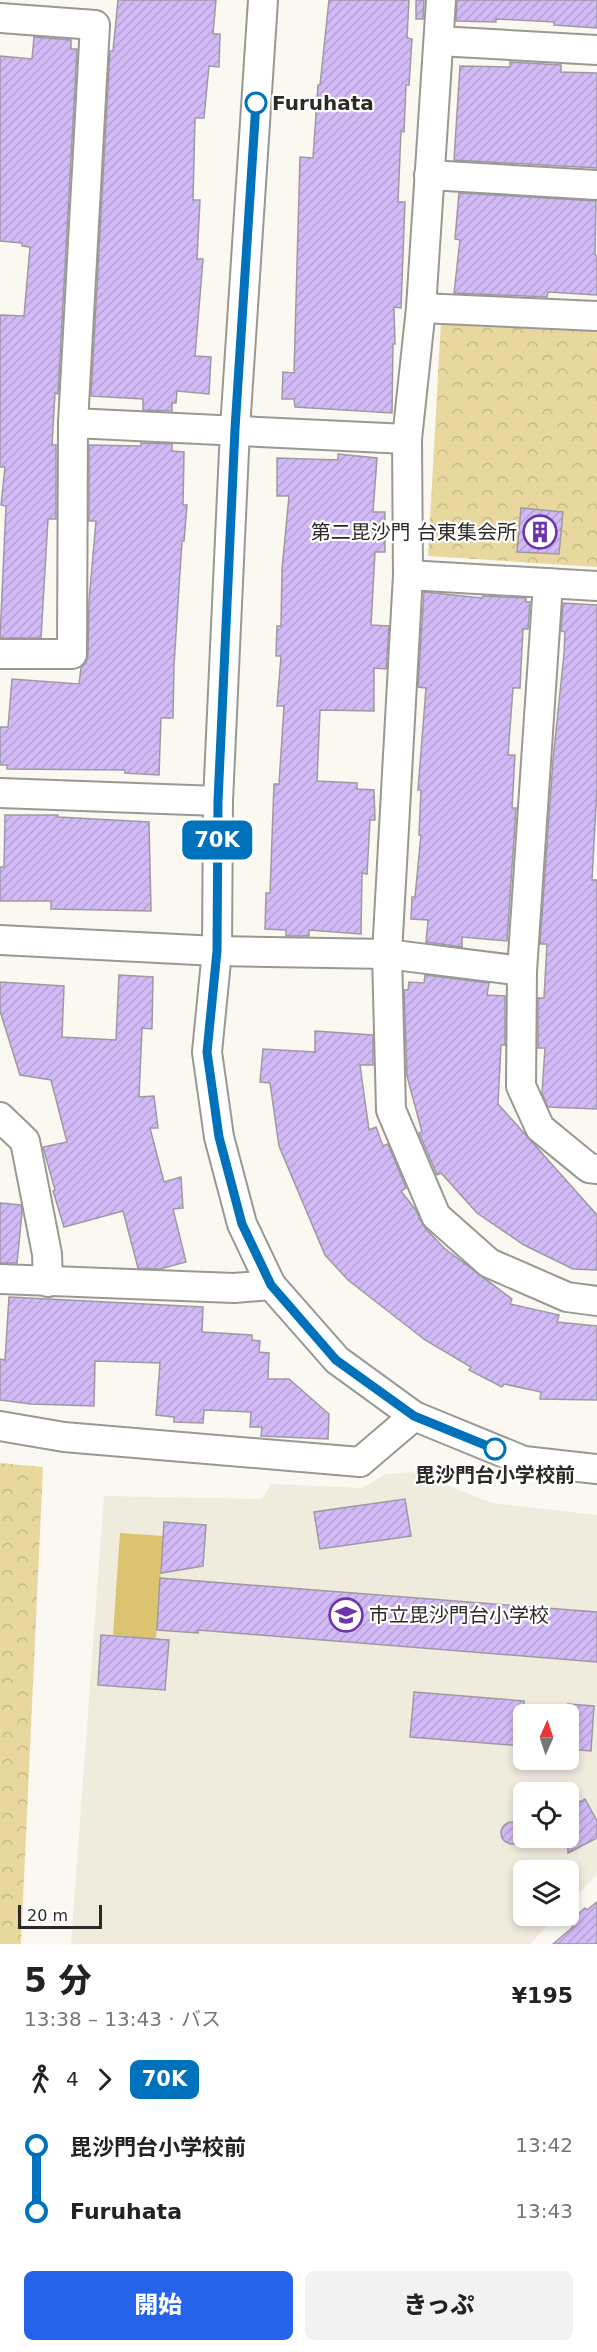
<!DOCTYPE html>
<html lang="ja">
<meta charset="utf-8">
<style>
body{margin:0;font-family:"DejaVu Sans","Noto Sans JP",sans-serif;background:#f2f2f2;color:#222;height:100vh;display:flex;flex-direction:column;font-size:22px;white-space:nowrap}
*{box-sizing:border-box;margin:0}
p{font-size:20px;color:#767676}
.icon{flex:none;width:33px;height:33px;fill:none;stroke:currentColor;stroke-width:2;stroke-linecap:round;stroke-linejoin:round}
.map{position:relative;height:1944px;overflow:hidden}
.sheet{display:flex;flex-direction:column;background:#fff;flex:1}
.sheet>*{flex:none}
.badge{padding:0 12px;border-radius:9px;font-size:21px;line-height:39px}
.needle{width:39px;rotate:3deg}
.fabs{position:absolute;left:513px;top:1704px;display:grid;gap:12px}
.fabs a{display:grid;place-items:center;width:66px;height:66px;border-radius:9px;background:#fff;box-shadow:0 3px 9px #0003;font-size:30px}
.scale{position:absolute;left:18px;bottom:15px;width:84px;box-sizing:border-box;padding-left:6px;border:3px solid #2b2a27;border-top:0;font-size:16px;line-height:21px;white-space:nowrap;color:#2b2a27;-webkit-text-stroke:4px #fff;paint-order:stroke}
.map>.badge{position:absolute;translate:-50% -50%;box-shadow:0 0 0 3px #fff}
.legs{display:flex;align-items:center;gap:9px;height:66px;padding:0 24px;font-size:20px}
.legs p{margin-inline-start:auto}
.summary{display:flex;align-items:center;justify-content:space-between;height:102px;padding:0 24px}
h1{font-size:33px;font-weight:800;line-height:45px}
.primary-button{display:flex;gap:12px;margin-top:auto;padding:12px 24px}
.primary-button a{flex:1;height:69px;border-radius:9px;background:#2563eb;color:#fff;font-size:24px;font-weight:800;line-height:69px;text-align:center}
.primary-button a+a{background:#f2f2f2;color:#222}
ul{padding:0 24px;list-style:none}
li{display:flex;align-items:center;gap:21px;height:66px;font-size:22px}
li i{display:grid;place-items:center;width:9px;height:100%;margin:0 8px;background:currentColor}
li i::after{content:'';width:15px;height:15px;margin:-8px;border:4px solid;border-radius:50%;background:#fff}
li p{margin-inline-start:auto}
li:first-child i{background:linear-gradient(#0000 50%,currentColor 0)}
li:last-child i{background:linear-gradient(currentColor 50%,#0000 0)}
.map>svg:first-child{display:block}
.built{fill:#efebdd;fill-rule:evenodd}
.forest{fill:url(#forest-crowns)}
.water{fill:#dbc370}
.building{fill:url(#building-hatch);stroke:#9d9ba1;stroke-width:1.5}
.lines{fill:none;stroke-linecap:round;stroke-linejoin:round}
.minor-casing{stroke:#9a9892;stroke-width:32}
.minor{stroke:#fff;stroke-width:28}
.line-1-casing{stroke:#fff;stroke-width:14}
.line-1{stroke:#0072bc;stroke-width:9}
.stop-1-dot{fill:#fff;stroke:#0072bc;stroke-width:3}
.labels{text-anchor:middle;dominant-baseline:central;stroke-width:4.5;stroke-linejoin:round;paint-order:stroke}
.stop-label{font-size:20px;font-weight:bold;fill:#2b2a27;stroke:#fff;text-anchor:start}
.poi-label{font-size:20px;fill:#2b2a27;stroke:#fff;text-anchor:end}
</style>
<div class="map">
<svg width="597" height="1944" viewBox="0 0 597 1944">
<defs>
<pattern id="forest-crowns" width="20" height="18" patternUnits="userSpaceOnUse" patternTransform="scale(1.5)"><rect width="20" height="18" fill="#e9d89d"/><path d="M2 6a3 3 0 1 1 6 0M12 15a3 3 0 1 1 6 0" fill="none" stroke="#c8ba87"/></pattern>
<pattern id="building-hatch" width="6" height="6" patternUnits="userSpaceOnUse" patternTransform="scale(1.5)"><rect width="6" height="6" fill="#d2baf6"/><path d="M-1 1l2-2M0 6l6-6M5 7l2-2" fill="none" stroke="#b4a0d3"/></pattern>
</defs>
<rect width="100%" height="100%" fill="#faf8f1"/>
<!-- built -->
<path class="built" d="M 412,1472 L 493,1503 L 597,1515 L 597,1874 L 569,1904 L 568,1870 L 524,1870 L 524,1916 L 557,1916 L 530,1944 L 71,1944 L 104,1496 L 262,1499 L 271,1484 L 362,1488 L 386,1474 ZM 524,1714 L 568,1714 L 568,1760 L 524,1760 ZM 524,1792 L 568,1792 L 568,1838 L 524,1838 Z"/>
<!-- forest -->
<g class="forest">
<path d="M 441,321 L 597,331 L 597,567 L 428,556 Z"/>
<path d="M 0,1463 L 43,1467 L 21,1944 L 0,1944 Z"/>
</g>
<!-- water -->
<path class="water" d="M 120,1533 L 163,1536 L 156,1639 L 113,1635 Z"/>
<!-- building -->
<g class="building">
<path d="M 118,0 L 216,0 L 213,34 L 220,34 L 219,67 L 209,66 L 204,118 L 195,118 L 193,200 L 200,200 L 197,259 L 203,259 L 195,356 L 211,357 L 209,394 L 177,391 L 176,403 L 172,403 L 172,411 L 143,410 L 143,399 L 91,396 L 110,51 L 113,51 Z"/>
<path d="M 329,0 L 409,0 L 407,38 L 412,39 L 409,85 L 406,85 L 404,132 L 401,131 L 398,202 L 405,202 L 401,308 L 394,307 L 395,344 L 393,344 L 392,413 L 295,407 L 294,399 L 282,399 L 283,372 L 294,373 L 300,157 L 313,158 L 318,85 L 320,85 Z"/>
<path d="M 416,0 L 424,0 L 423,19 L 416,19 Z"/>
<path d="M 457,0 L 597,0 L 597,28 L 554,25 L 554,22 L 496,19 L 496,22 L 456,21 Z"/>
<path d="M 34,37 L 71,40 L 71,49 L 77,49 L 58,394 L 55,393 L 52,445 L 56,445 L 56,519 L 48,519 L 41,638 L 0,638 L 6,506 L 1,505 L 5,467 L 0,467 L 0,315 L 24,316 L 30,247 L 22,246 L 22,243 L 0,241 L 0,56 L 32,59 Z"/>
<path d="M 510,62 L 561,65 L 561,72 L 597,73 L 597,168 L 454,160 L 460,66 L 510,67 Z"/>
<path d="M 459,193 L 596,201 L 595,255 L 597,256 L 597,295 L 548,292 L 547,297 L 454,293 L 460,240 L 455,239 Z"/>
<path d="M 141,443 L 172,444 L 172,451 L 184,452 L 183,505 L 187,505 L 184,541 L 182,541 L 174,665 L 173,718 L 161,718 L 159,775 L 125,773 L 125,770 L 7,769 L 7,765 L 0,765 L 0,727 L 8,727 L 12,679 L 79,684 L 81,668 L 86,663 L 88,655 L 89,601 L 96,521 L 89,521 L 89,445 L 141,446 Z"/>
<path d="M 338,454 L 377,458 L 373,512 L 385,512 L 385,552 L 375,552 L 371,625 L 389,626 L 386,669 L 374,668 L 374,711 L 320,710 L 317,781 L 357,783 L 357,789 L 374,790 L 375,820 L 370,820 L 367,874 L 362,873 L 361,934 L 309,930 L 309,936 L 286,936 L 286,930 L 265,929 L 266,893 L 270,893 L 274,784 L 279,784 L 284,706 L 277,706 L 281,656 L 276,656 L 277,626 L 281,626 L 282,569 L 289,496 L 277,496 L 277,458 L 338,460 Z"/>
<path d="M 521,508 L 563,512 L 559,554 L 517,552 Z"/>
<path d="M 424,592 L 482,598 L 483,596 L 526,598 L 526,602 L 530,602 L 528,629 L 523,629 L 520,688 L 513,688 L 508,755 L 515,755 L 512,808 L 516,808 L 507,941 L 462,937 L 462,947 L 426,942 L 428,920 L 411,919 L 412,897 L 415,897 L 421,835 L 419,835 L 421,790 L 418,790 L 426,688 L 418,687 Z"/>
<path d="M 563,603 L 597,605 L 597,788 L 592,880 L 597,880 L 597,1109 L 548,1107 L 542,1093 L 545,1048 L 538,1048 L 538,998 L 544,998 L 547,944 L 540,944 L 553,760 L 564,654 L 565,632 L 561,631 Z"/>
<path d="M 5,815 L 58,815 L 58,817 L 149,822 L 151,911 L 51,909 L 51,901 L 0,901 L 0,867 L 4,867 Z"/>
<path d="M 119,975 L 153,977 L 152,1029 L 142,1028 L 139,1097 L 154,1096 L 158,1128 L 150,1128 L 164,1182 L 181,1177 L 183,1208 L 173,1209 L 186,1262 L 160,1269 L 138,1268 L 123,1211 L 64,1227 L 53,1191 L 55,1190 L 43,1147 L 67,1142 L 51,1080 L 20,1075 L 0,1011 L 0,982 L 64,986 L 62,1037 L 116,1040 Z"/>
<path d="M 425,975 L 489,983 L 487,995 L 505,996 L 505,1045 L 501,1045 L 498,1104 L 597,1215 L 597,1270 L 573,1269 L 524,1245 L 477,1213 L 441,1173 L 437,1175 L 419,1133 L 422,1132 L 407,1076 L 404,990 L 408,990 L 409,982 L 424,983 Z"/>
<path d="M 315,1031 L 373,1035 L 373,1065 L 360,1065 L 369,1130 L 376,1127 L 383,1146 L 388,1144 L 406,1188 L 401,1191 L 415,1209 L 425,1228 L 444,1248 L 512,1299 L 510,1304 L 559,1315 L 557,1322 L 597,1326 L 597,1400 L 540,1399 L 541,1392 L 504,1384 L 502,1387 L 469,1370 L 471,1367 L 425,1340 L 348,1280 L 325,1255 L 279,1146 L 270,1083 L 260,1082 L 263,1049 L 315,1052 Z"/>
<path d="M 0,1203 L 21,1205 L 22,1212 L 17,1263 L 0,1263 Z"/>
<path d="M 9,1297 L 203,1307 L 202,1332 L 252,1335 L 252,1340 L 260,1341 L 259,1352 L 269,1353 L 268,1379 L 289,1379 L 329,1414 L 328,1439 L 261,1436 L 262,1427 L 250,1427 L 251,1412 L 204,1410 L 203,1423 L 174,1422 L 174,1417 L 156,1415 L 160,1363 L 95,1361 L 94,1406 L 31,1404 L 0,1400 L 0,1359 L 5,1360 Z"/>
<path d="M 405,1499 L 411,1536 L 320,1549 L 314,1512 Z"/>
<path d="M 164,1522 L 206,1525 L 203,1566 L 161,1573 Z"/>
<path d="M 160,1578 L 597,1612 L 597,1662 L 198,1630 L 198,1633 L 157,1630 Z"/>
<path d="M 101,1635 L 169,1640 L 165,1690 L 98,1685 Z"/>
<path d="M 414,1692 L 524,1701 L 524,1746 L 410,1737 Z"/>
<path d="M 568,1704 L 594,1706 L 591,1751 L 568,1749 Z"/>
<path d="M 585,1799 L 597,1821 L 597,1838 L 568,1853 L 568,1808 Z"/>
<circle cx="512" cy="1833" r="11"/>
<path d="M 597,1902 L 597,1944 L 553,1944 L 573,1927 L 569,1922 L 585,1908 L 587,1910 Z"/>
</g>
<g class="lines">
<!-- minor casing -->
<g class="minor-casing">
<g id="minor">
<path d="M 263,0 L 235,429 L 218,801 L 217,951 L 207,1052 L 219,1137 L 242,1224 L 271,1285 L 337,1360 L 414,1416 L 524,1461 L 597,1469"/>
<path d="M 441,0 L 421,308 L 407,439 L 408,575 L 387,954 L 391,1110 L 436,1216 L 489,1263 L 567,1297 L 597,1301"/>
<path d="M 0,18 L 95,25 L 73,423 L 72,654 L 0,654"/>
<path d="M 439,41 L 597,50"/>
<path d="M 429,175 L 597,185"/>
<path d="M 421,308 L 597,316"/>
<path d="M 73,423 L 407,439"/>
<path d="M 408,575 L 597,586"/>
<path d="M 0,793 L 218,801"/>
<path d="M 0,940 L 217,951 L 387,954 L 522,971 L 521,1086 L 540,1128 L 589,1168 L 597,1169"/>
<path d="M 522,971 L 548,583"/>
<path d="M 0,1117 L 25,1141 L 47,1254 L 48,1282"/>
<path d="M 0,1279 L 234,1288 L 271,1285"/>
<path d="M 0,1426 L 64,1437 L 360,1462 L 414,1416"/>
</g>
</g>
<!-- minor -->
<use href="#minor" class="minor"/>
</g>
<g class="lines">
<!-- line-1 casing -->
<g class="line-1-casing">
<path id="line-1" d="M 256,103 L 235,429 L 218,801 L 217,951 L 207,1052 L 219,1137 L 242,1224 L 271,1285 L 336,1360 L 414,1416 L 495,1449"/>
</g>
<!-- line-1 -->
<use href="#line-1" class="line-1"/>
</g>
<!-- icons -->
<defs>
<g id="building-ring" transform="scale(1.725)"><circle r="9.5" fill="#fff" stroke="#6e34aa" stroke-width="1.5"/><path d="M-4-6H4V6H1V3H-1V6H-4ZM-2.5-4.3h1.7v1.8h-1.7ZM.8-4.3h1.7v1.8H.8ZM-2.5-1h1.7V.8h-1.7ZM.8-1h1.7V.8H.8Z" fill="#6e34aa"/></g>
<g id="school-ring" transform="scale(1.725)"><circle r="9.5" fill="#fff" stroke="#6e34aa" stroke-width="1.5"/><path d="M0-5L7-2L0 1L-7-2ZM-4 1L0 2.5L4 1V4Q0 6-4 4Z" fill="#6e34aa"/></g>
</defs>
<g fill-rule="evenodd">
<use href="#building-ring" x="540" y="532"/>
<use href="#school-ring" x="346" y="1615"/>
</g>
<!-- markers -->
<g class="stop-1-dot">
<circle cx="256" cy="103" r="10"/>
<circle cx="495" cy="1449" r="10"/>
</g>
<g class="labels">
<!-- stop labels -->
<g class="stop-label">
<text x="272" y="103">Furuhata</text>
<text x="495" y="1475" text-anchor="middle">毘沙門台小学校前</text>
</g>
<!-- poi labels -->
<g class="poi-label">
<text x="517" y="532">第二毘沙門 台東集会所</text>
<text x="369" y="1615" text-anchor="start">市立毘沙門台小学校</text>
</g>
</g>
</svg>
<div class="fabs">
<a><svg class="needle" viewBox="-14 -14 28 28"><path d="M0-13l5 13h-10z" fill="#e53935"/><path d="M0 13l5-13h-10z" fill="#767676"/></svg></a>
<a><svg class="icon" aria-label="locate" viewBox="0 0 24 24"><circle cx="12" cy="12" r="6"/><path d="M12 2v4M12 18v4M2 12h4M18 12h4"/></svg></a>
<a><svg class="icon" aria-label="layers" viewBox="0 0 24 24"><path d="M12 4l9 5-9 5-9-5zM3 14l9 5 9-5"/></svg></a>
</div>
<div class="scale">20 m</div>
<b class="badge" style="left:217px;top:840px;background:#0072bc;color:#fff">70K</b>
</div>
<section class="sheet">
<div class="summary"><div><h1>5 分</h1><p>13:38 – 13:43 · バス</p></div><b>¥195</b></div>
<div class="legs"><svg class="icon" aria-label="walk" viewBox="0 0 24 24"><circle cx="13" cy="4" r="2"/><path d="M13 8l-2 6 4 7M11 14l-3 7M7 12l3-4h3l4 4"/></svg>4<svg class="icon" aria-label="forward" viewBox="0 0 24 24"><path d="M9 5l7 7-7 7"/></svg><b class="badge" style="background:#0072bc;color:#fff">70K</b></div>
<ul>
<li><i style="color:#0072bc"></i><b>毘沙門台小学校前</b><p>13:42</p></li>
<li><i style="color:#0072bc"></i><b>Furuhata</b><p>13:43</p></li>
</ul>
<div class="primary-button"><a>開始</a><a>きっぷ</a></div>
</section>
